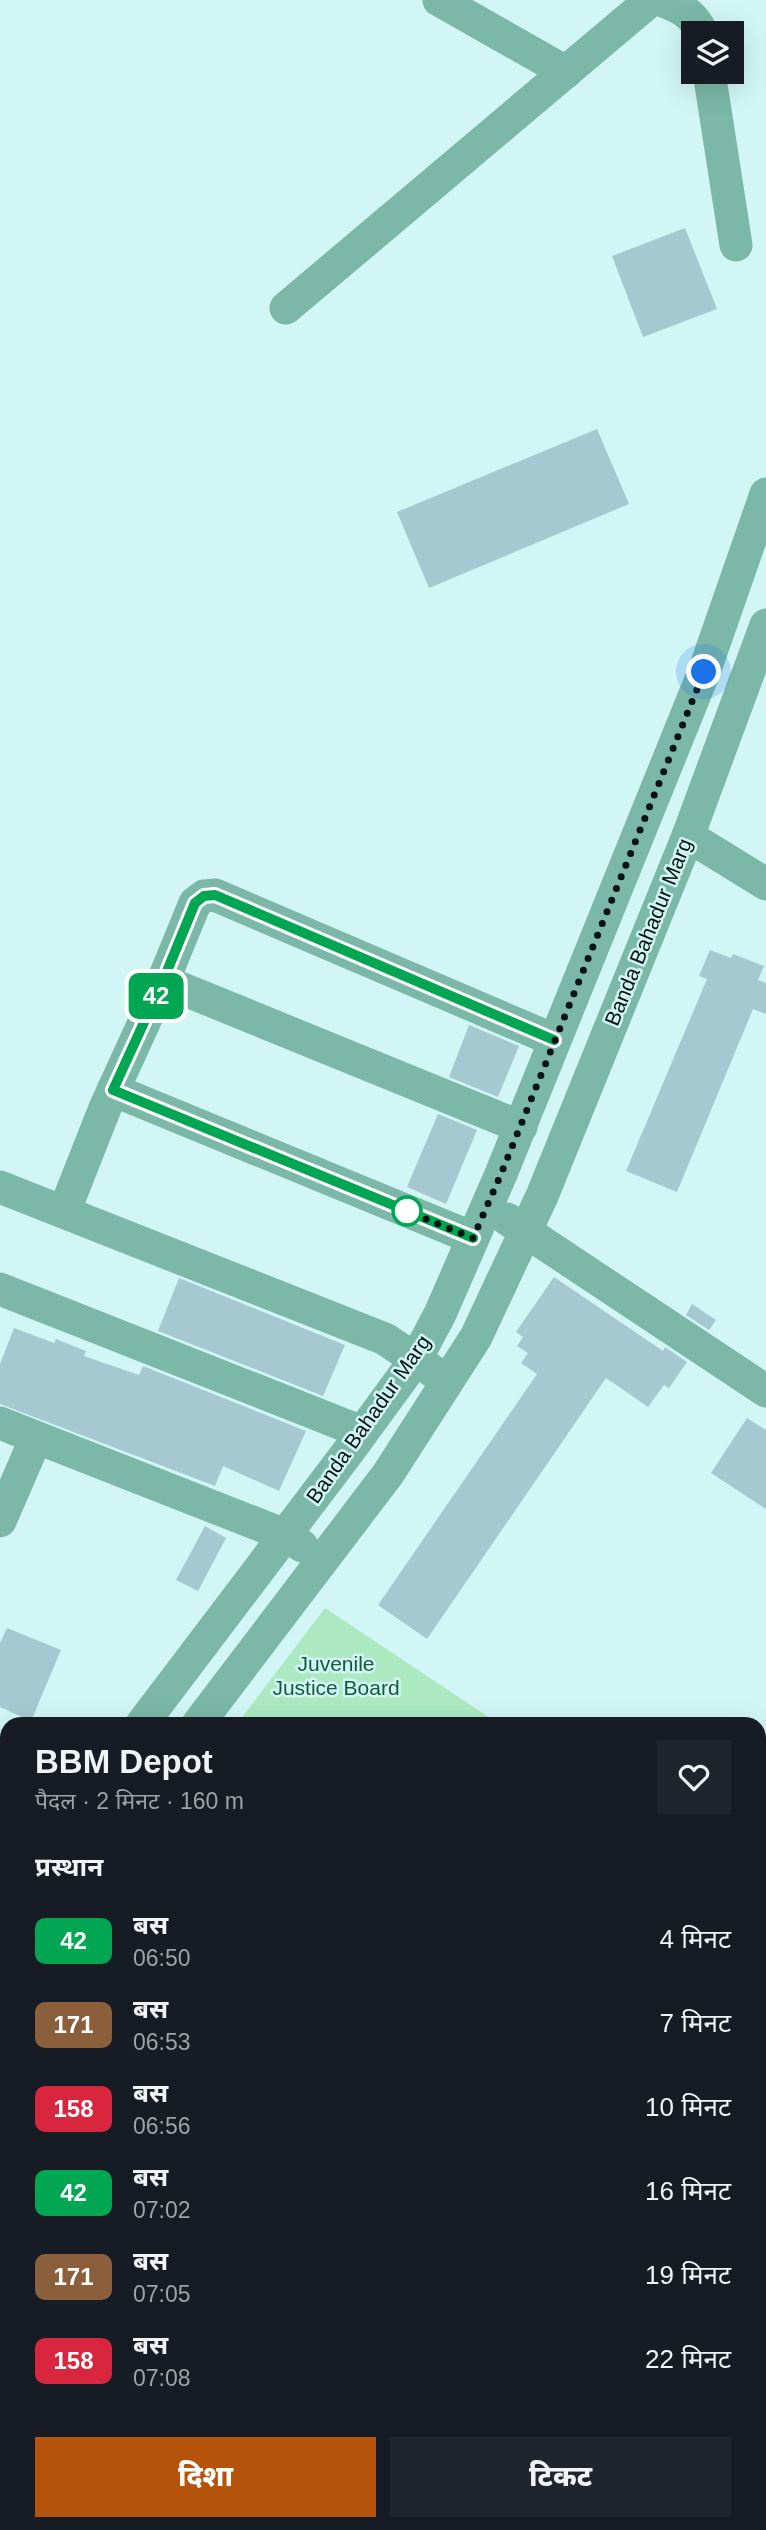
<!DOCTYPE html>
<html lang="hi">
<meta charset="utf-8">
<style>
body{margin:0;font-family:Helvetica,"Noto Sans Devanagari",sans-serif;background:#20242c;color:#f1f3f6;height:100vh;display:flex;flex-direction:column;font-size:26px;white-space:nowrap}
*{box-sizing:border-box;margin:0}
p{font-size:23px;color:#9ea1a6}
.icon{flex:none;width:38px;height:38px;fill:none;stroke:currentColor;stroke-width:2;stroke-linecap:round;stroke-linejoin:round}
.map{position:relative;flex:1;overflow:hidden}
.drawer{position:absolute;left:0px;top:1717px;width:766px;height:814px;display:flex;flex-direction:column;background:#171b24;border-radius:21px 21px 0 0;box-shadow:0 7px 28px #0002}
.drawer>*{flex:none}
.badge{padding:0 14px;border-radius:10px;font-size:24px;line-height:46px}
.fabs{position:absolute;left:681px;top:21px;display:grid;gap:14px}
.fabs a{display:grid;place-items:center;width:63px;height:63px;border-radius:0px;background:#171b24;box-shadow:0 7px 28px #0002;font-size:35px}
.you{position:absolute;width:35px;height:35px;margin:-18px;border:5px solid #fff;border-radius:50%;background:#1a73e8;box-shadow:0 0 0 10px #1a73e833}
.map>.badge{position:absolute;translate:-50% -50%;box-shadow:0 0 0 4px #fff}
h2{padding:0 35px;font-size:26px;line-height:63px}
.round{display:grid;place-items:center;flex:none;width:74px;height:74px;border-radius:0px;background:#20242c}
.head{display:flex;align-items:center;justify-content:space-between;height:119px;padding:0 35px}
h1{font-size:33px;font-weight:800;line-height:52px}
.primary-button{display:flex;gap:14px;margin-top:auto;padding:14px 35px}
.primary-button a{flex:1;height:80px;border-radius:0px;background:#b45309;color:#fff;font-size:28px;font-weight:800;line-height:80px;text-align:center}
.primary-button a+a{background:#20242c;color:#f1f3f6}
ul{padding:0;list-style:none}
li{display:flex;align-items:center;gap:21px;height:84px;padding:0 35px}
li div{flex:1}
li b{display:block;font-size:26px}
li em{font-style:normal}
li .badge{min-width:77px;font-weight:700;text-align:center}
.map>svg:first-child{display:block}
.green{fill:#ace9c1}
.building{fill:#a6c9d1}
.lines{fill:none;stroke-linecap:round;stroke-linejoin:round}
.minor{stroke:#7bb8a7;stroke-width:33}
.line-casing{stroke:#fff;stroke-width:16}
.line{stroke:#00a651;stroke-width:10}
.walk{stroke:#061313;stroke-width:7;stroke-dasharray:0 12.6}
.stop-dot{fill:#fff;stroke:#00a651;stroke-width:3.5}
.labels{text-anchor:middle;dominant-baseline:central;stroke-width:5;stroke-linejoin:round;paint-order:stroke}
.street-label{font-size:21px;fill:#061313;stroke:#d1f6f5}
.park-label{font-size:21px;fill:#0f5d35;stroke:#d1f6f5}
</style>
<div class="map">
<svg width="766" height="2530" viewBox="0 0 766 2530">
<rect width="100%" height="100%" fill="#d1f6f5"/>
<!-- green -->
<g class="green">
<path d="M 325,1608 L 499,1724 L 237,1724 Z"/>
<path d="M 760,1897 L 766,1901 L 766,2530 L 0,2530 L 0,2036 L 7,2026 L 7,2524 L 760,2524 Z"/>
</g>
<!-- building -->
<g class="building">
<path d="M 685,228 L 717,309 L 643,337 L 612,256 Z"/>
<path d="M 597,429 L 629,504 L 429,588 L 397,512 Z"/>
<path d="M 710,950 L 731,958 L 733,954 L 764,966 L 758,980 L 766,983 L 766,1014 L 753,1009 L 677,1192 L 626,1171 L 707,979 L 699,976 Z"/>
<path d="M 469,1025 L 519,1046 L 498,1097 L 449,1077 Z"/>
<path d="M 438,1114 L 477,1130 L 446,1204 L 407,1187 Z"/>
<path d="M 554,1277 L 663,1351 L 665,1347 L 687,1362 L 669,1388 L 664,1385 L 648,1407 L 606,1378 L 427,1639 L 378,1605 L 537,1374 L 521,1363 L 528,1353 L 517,1346 L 523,1337 L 516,1332 Z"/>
<path d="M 179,1278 L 345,1345 L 323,1396 L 158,1331 Z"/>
<path d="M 692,1304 L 716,1320 L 709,1330 L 686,1315 Z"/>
<path d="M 14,1328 L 54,1343 L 56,1339 L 86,1351 L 84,1356 L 139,1375 L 143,1366 L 306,1431 L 279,1491 L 223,1466 L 215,1486 L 0,1404 L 0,1364 Z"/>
<path d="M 747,1418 L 766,1430 L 766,1509 L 711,1473 Z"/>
<path d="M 205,1526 L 226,1538 L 198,1591 L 176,1580 Z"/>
<path d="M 7,1628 L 61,1650 L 31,1721 L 0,1707 L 0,1643 Z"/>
</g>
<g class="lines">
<!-- minor -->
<g class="minor">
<path d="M 439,0 L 566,72"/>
<path d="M 661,0 C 681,8 693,13 702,33"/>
<path d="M 709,72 L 736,245"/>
<path d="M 286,308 L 651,0"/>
<path d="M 688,836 L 766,884"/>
<path d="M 163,981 L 521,1127"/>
<path d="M 113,1090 L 473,1238"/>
<path d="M 0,1187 L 385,1339 L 434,1372"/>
<path d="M 64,1212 L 105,1108 L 163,981 L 195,903 L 204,896 L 215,895 L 554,1040"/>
<path d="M 507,1219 L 766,1391"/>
<path d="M 0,1289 L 362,1432"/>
<path d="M 0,1423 L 285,1535 L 302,1546"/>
<path d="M 0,1521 L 36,1438"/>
<path d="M 142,1724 L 348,1452 L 416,1359 L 440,1314 L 501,1174 L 704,672 L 766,494"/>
<path d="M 198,1724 L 388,1474 L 476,1337 L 542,1196 L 688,836 L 766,625"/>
<path d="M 0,1916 L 7,1906"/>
<path d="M 0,1989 L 7,1980"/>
<path d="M 0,2126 L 7,2116"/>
<path d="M 0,2176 L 7,2181"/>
<path d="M 0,2377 L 7,2367"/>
<path d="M 0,2399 L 7,2404"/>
<path d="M 760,2433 L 766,2424"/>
<path d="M 169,2524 L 178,2530"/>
<path d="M 500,2524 L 510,2530"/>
<path d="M 380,2530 L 385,2524"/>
<path d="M 687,2530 L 692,2524"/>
</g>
</g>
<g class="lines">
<!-- line casing -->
<g class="line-casing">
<path id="line" d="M 473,1238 L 113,1090 L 163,981 L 195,903 L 204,896 L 215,895 L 554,1040"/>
</g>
<!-- line -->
<use href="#line" class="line"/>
<!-- walk -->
<path class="walk" d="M 407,1211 L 399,1208 L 473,1238 L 501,1174 L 704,672"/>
</g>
<!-- markers -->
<circle class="stop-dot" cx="407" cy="1211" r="14"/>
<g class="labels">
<!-- street labels -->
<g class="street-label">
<text transform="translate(648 932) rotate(-68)">Banda Bahadur Marg</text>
<text transform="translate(368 1419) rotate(-55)">Banda Bahadur Marg</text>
</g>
<!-- park labels -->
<g class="park-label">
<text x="336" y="1663">Juvenile<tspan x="336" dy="24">Justice Board</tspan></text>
</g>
</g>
</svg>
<div class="fabs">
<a><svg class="icon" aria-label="layers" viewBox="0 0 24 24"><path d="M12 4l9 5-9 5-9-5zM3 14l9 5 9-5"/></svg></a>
</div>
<div class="you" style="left:704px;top:672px"></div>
<b class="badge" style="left:156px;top:996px;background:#00a651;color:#fff">42</b>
<section class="drawer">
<div class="head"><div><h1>BBM Depot</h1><p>पैदल · 2 मिनट · 160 m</p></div><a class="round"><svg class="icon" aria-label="heart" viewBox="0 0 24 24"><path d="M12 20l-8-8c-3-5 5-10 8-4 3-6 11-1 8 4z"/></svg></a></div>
<h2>प्रस्थान</h2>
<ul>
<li><span class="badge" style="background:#00a651;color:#fff">42</span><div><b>बस</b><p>06:50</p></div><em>4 मिनट</em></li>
<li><span class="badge" style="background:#8b5e3c;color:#fff">171</span><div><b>बस</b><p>06:53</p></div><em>7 मिनट</em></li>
<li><span class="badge" style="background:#d7263d;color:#fff">158</span><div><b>बस</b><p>06:56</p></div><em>10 मिनट</em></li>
<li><span class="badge" style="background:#00a651;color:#fff">42</span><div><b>बस</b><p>07:02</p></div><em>16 मिनट</em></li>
<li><span class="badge" style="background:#8b5e3c;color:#fff">171</span><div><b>बस</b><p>07:05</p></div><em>19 मिनट</em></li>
<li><span class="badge" style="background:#d7263d;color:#fff">158</span><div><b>बस</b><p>07:08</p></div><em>22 मिनट</em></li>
</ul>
<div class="primary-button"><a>दिशा</a><a>टिकट</a></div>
</section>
</div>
